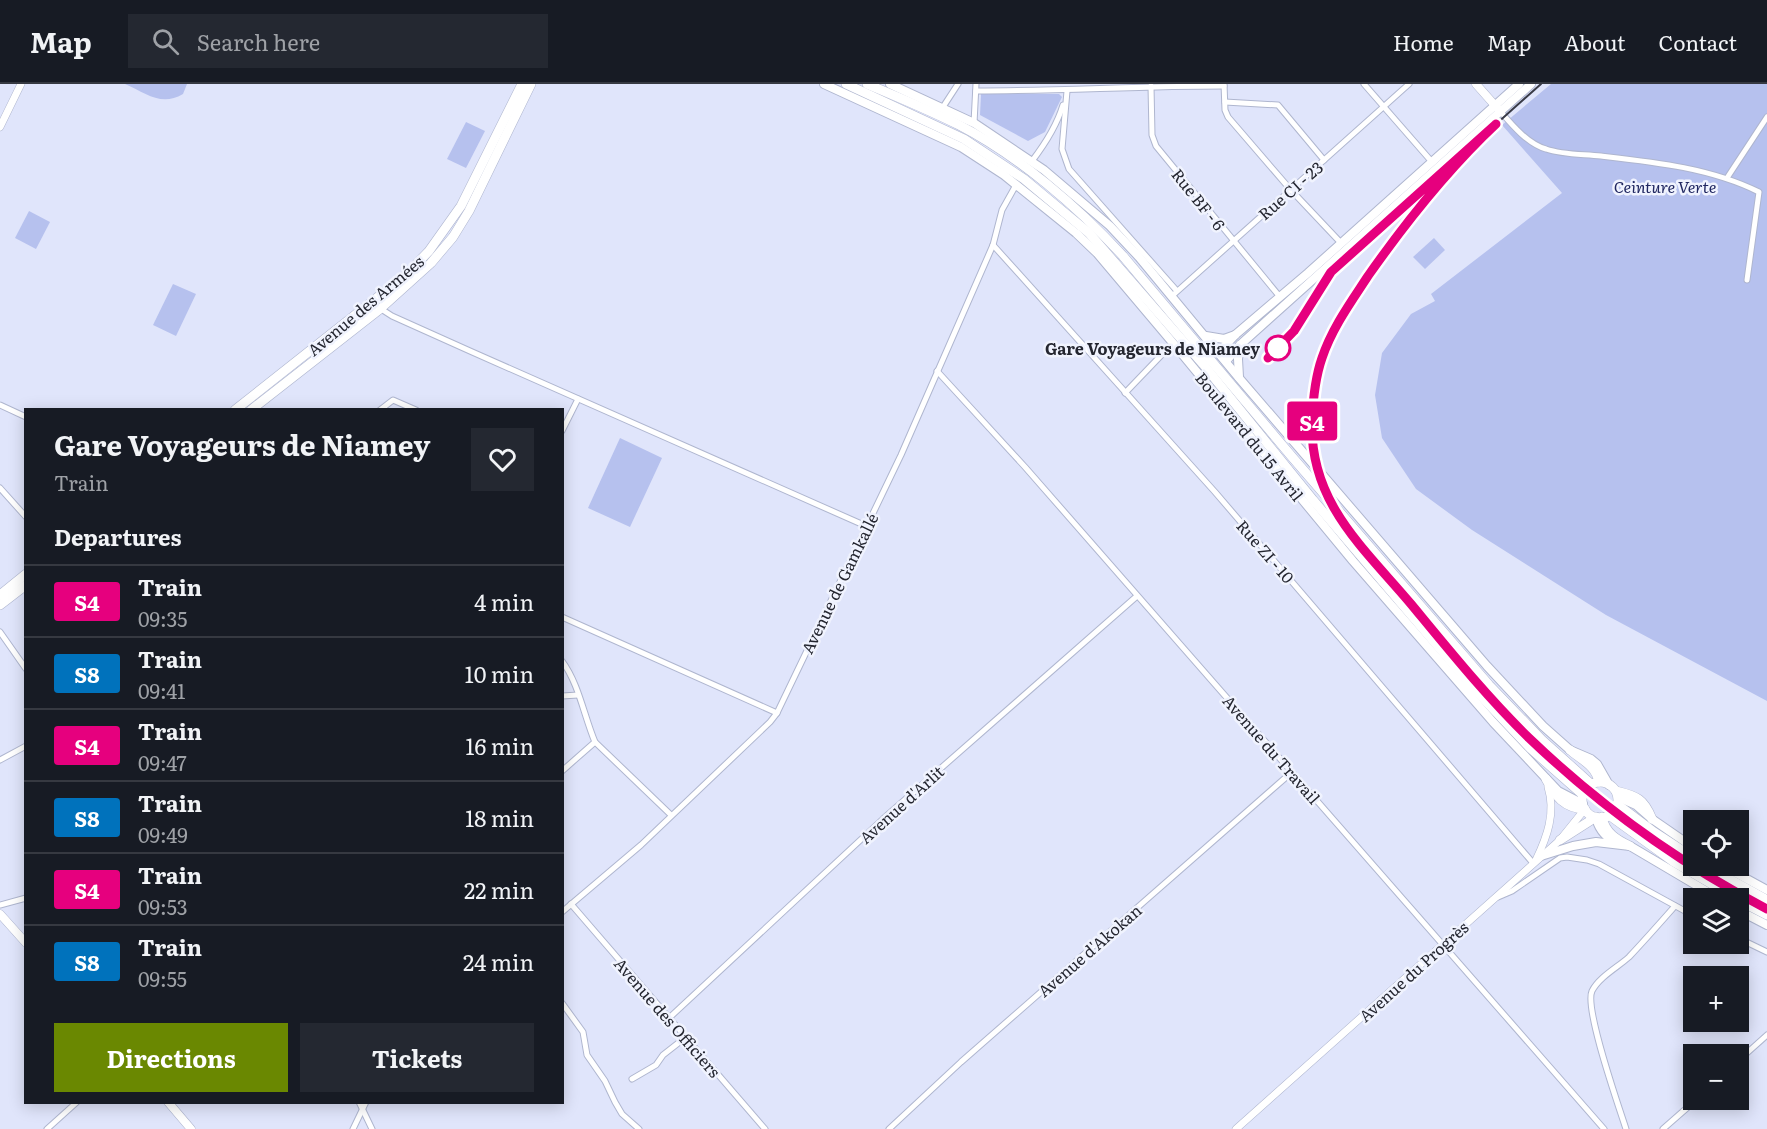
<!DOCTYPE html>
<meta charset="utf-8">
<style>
body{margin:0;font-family:Literata,serif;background:#242831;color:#f1f3f6;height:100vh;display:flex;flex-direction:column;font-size:22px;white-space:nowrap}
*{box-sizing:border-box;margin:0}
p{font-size:20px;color:#9ea1a6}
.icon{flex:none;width:33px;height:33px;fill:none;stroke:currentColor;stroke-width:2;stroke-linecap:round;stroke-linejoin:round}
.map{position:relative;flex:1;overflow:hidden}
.details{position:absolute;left:24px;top:324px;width:540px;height:696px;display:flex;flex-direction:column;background:#171b24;border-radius:0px;box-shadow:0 3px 15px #0003}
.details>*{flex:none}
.badge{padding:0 12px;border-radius:4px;font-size:21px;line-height:39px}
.tools{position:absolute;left:1683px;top:726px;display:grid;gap:12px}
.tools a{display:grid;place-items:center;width:66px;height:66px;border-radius:0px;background:#171b24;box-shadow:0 3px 15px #0003;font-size:30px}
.map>.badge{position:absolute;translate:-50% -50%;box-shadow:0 0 0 3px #fff}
h2{padding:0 30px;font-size:22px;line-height:54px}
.round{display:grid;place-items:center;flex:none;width:63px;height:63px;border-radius:0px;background:#242831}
.headline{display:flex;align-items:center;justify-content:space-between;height:102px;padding:0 30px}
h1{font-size:28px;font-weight:700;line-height:45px}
.primary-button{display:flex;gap:12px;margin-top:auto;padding:12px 30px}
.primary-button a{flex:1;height:69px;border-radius:0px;background:#6a8801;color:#fff;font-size:24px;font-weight:700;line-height:69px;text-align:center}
.primary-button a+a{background:#242831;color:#f1f3f6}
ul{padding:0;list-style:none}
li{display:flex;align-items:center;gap:18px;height:72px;padding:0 30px;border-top:2px solid #363941}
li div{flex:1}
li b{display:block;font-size:22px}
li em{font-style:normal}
li .badge{min-width:66px;font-weight:700;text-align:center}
header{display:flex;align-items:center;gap:36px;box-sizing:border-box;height:84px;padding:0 30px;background:#171b24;border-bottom:2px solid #363941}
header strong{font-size:28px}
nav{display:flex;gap:33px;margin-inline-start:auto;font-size:21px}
.search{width:420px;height:54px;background:#242831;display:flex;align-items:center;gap:15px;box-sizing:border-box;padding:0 21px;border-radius:0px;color:#9ea1a6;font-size:22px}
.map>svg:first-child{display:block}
.green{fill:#b6c1ee}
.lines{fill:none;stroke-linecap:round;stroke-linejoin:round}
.minor-casing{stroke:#afb6cf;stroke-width:7}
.tertiary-casing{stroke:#afb6cf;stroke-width:8}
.secondary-casing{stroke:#afb6cf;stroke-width:9}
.primary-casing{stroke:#afb6cf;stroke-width:10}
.trunk-casing{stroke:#afb6cf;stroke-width:10}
.minor{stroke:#fff;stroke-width:5}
.tertiary{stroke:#fff;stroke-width:7}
.secondary{stroke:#fff;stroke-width:8}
.primary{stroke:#fff;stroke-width:8}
.trunk{stroke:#fff;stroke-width:9}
.rail{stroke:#393b47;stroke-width:2}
.line-casing{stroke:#fff;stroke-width:14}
.line{stroke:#e6007e;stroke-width:9}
.stop-dot{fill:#fff;stroke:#e6007e;stroke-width:3}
.labels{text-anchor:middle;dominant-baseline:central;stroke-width:5;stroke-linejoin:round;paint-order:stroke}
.park-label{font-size:16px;font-style:italic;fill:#202761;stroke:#f0f3fe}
.street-label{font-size:16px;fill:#242630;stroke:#f0f3fe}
.stop-label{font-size:16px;font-weight:bold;fill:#242630;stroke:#f0f3fe;text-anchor:end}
</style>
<header>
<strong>Map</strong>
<div class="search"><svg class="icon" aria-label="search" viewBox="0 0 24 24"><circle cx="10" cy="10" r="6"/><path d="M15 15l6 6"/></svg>Search here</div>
<nav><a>Home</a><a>Map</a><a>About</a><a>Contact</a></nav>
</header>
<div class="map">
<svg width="1767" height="1045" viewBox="0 0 1767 1045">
<rect width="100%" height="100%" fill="#e0e5fb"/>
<!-- green -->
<g class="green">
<path d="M 125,0 L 187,0 L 183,10 C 161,23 146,9 125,0 Z"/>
<path d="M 1551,0 L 1767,0 L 1767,617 L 1606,531 L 1472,446 L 1416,405 L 1382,354 L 1375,311 L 1382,269 L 1411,230 L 1435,217 L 1431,210 L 1562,109 L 1502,41 Z"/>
<path d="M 981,10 L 1059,10 L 1062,13 L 1045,48 L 1028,57 L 980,31 Z"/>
<path d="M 466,38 L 485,47 L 466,84 L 447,75 Z"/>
<path d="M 29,127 L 50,138 L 36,165 L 15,154 Z"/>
<path d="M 1434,154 L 1445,166 L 1425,185 L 1413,173 Z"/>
<path d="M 173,200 L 196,210 L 176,252 L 153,241 Z"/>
<path d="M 620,354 L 662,374 L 630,443 L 588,424 Z"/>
</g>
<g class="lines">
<!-- minor casing -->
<g class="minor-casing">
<g id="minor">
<path d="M 1224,0 L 1225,26 L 1228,33 L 1290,105 L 1341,159"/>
<path d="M 1364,0 L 1432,78"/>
<path d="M 1151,2 L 1152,51 L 1156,62 L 1280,213"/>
<path d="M 976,7 C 1059,7 1141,2 1224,2"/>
<path d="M 1067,7 L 1062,65 L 1069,85 L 1177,207"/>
<path d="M 1225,18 L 1278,21 L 1324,76"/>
<path d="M 943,23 L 958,0"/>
<path d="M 1500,27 C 1512,41 1528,60 1546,65 C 1563,71 1583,70 1601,72 C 1654,78 1711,84 1759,108 L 1747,196"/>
<path d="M 974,39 L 976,0"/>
<path d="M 1032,77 C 1045,60 1057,41 1063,21"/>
<path d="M 1727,94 L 1767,33"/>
<path d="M 993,161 L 1215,408 L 1533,779"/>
<path d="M 1172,212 L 1409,0"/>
<path d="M 378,223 L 392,232 L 470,267 L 866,442"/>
<path d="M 937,287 L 1025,383 L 1604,1045"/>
<path d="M 1125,309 L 1173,259"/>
<path d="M 0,321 L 26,333"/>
<path d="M 380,326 L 393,316 L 416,326"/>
<path d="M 562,347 L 578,315"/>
<path d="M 0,404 L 26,433"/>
<path d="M 562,533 L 777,629"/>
<path d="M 0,548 L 26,585"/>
<path d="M 562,577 C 579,600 584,632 595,658 L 562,687"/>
<path d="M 562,612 L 578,611"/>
<path d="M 595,658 L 671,731"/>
<path d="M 0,676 L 26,662"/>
<path d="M 1498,813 L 1512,807 L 1560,774 L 1567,773 L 1587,776 L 1599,780 L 1694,832"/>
<path d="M 571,820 L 765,1045"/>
<path d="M 0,821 L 26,814"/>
<path d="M 562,828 L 641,761 L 770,638 L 777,629 L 901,371 L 993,161 L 1002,126 L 1016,101"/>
<path d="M 1738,854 L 1767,868"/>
<path d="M 562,919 L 583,948 L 587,971 L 605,997 L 615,1018 L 622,1030 L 639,1045"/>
<path d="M 669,934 L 883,735 L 1137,512"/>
<path d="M 1738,977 L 1767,951"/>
<path d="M 632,995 L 656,981 L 663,971 L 686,953"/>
<path d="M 359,1018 L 372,1045"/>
<path d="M 47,1045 L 77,1018"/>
<path d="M 353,1045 L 366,1018"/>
<path d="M 889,1045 L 961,978 L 1292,688"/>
<path d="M 1626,1045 C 1619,1023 1584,924 1592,907 C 1599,893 1618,883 1629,873 C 1645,856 1660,839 1675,822"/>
<path d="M 1663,1045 L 1696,1016"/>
</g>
</g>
<!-- tertiary casing -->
<g class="tertiary-casing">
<g id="tertiary">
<path d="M 0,43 L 21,0"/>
<path d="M 1536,776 C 1547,753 1556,729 1548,703"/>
<path d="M 1236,1045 L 1560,756 L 1585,725"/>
</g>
</g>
<!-- secondary casing -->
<g class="secondary-casing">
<g id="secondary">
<path d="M 1476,0 L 1499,26"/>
<path d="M 0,830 L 26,859"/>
<path d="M 168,1018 L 191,1045"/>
</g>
</g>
<!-- primary casing -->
<g class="primary-casing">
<g id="primary">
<path d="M 824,0 L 961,63 L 1004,91 L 1076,149 L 1097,169 L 1173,259 L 1353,477 L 1493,638 L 1558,707 L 1583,720"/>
<path d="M 890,0 L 974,39 L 1044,86 L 1110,142 L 1139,173 L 1239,294 L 1487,582 L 1543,642 L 1570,666 L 1591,675 L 1597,680 L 1609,701"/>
<path d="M 1206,252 L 1224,255 L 1235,251"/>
<path d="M 1219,268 L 1235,251 L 1308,189 L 1519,0"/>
<path d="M 1226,277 L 1241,260 L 1531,0"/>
<path d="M 1239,293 L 1238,275 L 1240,261"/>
<path d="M 1618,713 L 1636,721 L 1652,735 L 1694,764"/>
<path d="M 1596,733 C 1598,744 1605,752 1614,758"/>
<path d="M 1541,772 L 1573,762 L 1596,758 L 1630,762 L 1718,814"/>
<path d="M 1723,782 L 1767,806"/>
<path d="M 1738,826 L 1767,841"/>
</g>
</g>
<!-- trunk casing -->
<g class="trunk-casing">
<g id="trunk">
<path d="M 846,0 L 964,55 L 1024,95 L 1089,149 L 1203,280 L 1313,416 L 1477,608 L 1531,665 L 1583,711"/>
<path d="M 867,0 C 898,13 929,26 959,41 C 1019,72 1078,123 1123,172 L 1293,374 L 1489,601 L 1542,656 L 1591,700"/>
<path d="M 235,326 L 407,190 L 429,167 L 461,122 L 522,0"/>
<path d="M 251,326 L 380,225 L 431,179 L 453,153 L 469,127 L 531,0"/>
<path d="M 0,511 L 26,490"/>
<path d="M 0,521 L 26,501"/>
<path d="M 1570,666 C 1582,676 1596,682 1599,698"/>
<path d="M 1546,695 C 1555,712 1564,724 1585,725"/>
<circle cx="1600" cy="716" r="18"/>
<path d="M 1616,707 C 1637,712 1644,715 1652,735"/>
<path d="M 1617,720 L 1654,748 L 1694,774"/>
<path d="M 1609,731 L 1674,778 L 1736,814"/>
<path d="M 1602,733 C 1605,749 1617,756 1630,762"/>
<path d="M 1560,756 L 1596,733"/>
<path d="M 1706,782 L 1767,816"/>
<path d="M 1738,816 L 1767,831"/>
</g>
</g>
<!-- minor -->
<use href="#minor" class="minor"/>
<!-- tertiary -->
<use href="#tertiary" class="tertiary"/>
<!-- secondary -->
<use href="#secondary" class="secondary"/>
<!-- primary -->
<use href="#primary" class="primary"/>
<!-- trunk -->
<use href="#trunk" class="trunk"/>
<!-- rail -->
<g class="rail">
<path d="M 1541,0 C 1512,26 1482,51 1456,80 C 1424,115 1394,154 1368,194 C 1350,219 1331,245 1322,276 C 1308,317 1309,366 1324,407 C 1333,432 1354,454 1372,474 C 1395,503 1419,531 1443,559 C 1535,669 1639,758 1767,825"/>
<path d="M 1268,274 L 1294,247 L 1331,188 L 1434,95"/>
</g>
</g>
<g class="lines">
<!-- line casing -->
<g class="line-casing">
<path id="line" d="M 1268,274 L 1294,247 L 1331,188 L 1496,40 C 1448,85 1406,138 1368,192 C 1351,218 1332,244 1322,274 C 1315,294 1313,316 1312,336 C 1309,418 1363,463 1411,520 C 1449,566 1486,612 1529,654 C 1599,721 1681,780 1767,825"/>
</g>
<!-- line -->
<use href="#line" class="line"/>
</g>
<!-- markers -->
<circle class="stop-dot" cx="1278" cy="264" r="12"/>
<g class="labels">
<!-- park labels -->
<g class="park-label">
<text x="1665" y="102">Ceinture Verte</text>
</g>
<!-- street labels -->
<g class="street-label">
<text transform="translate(1290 106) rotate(-41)">Rue CI - 23</text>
<text transform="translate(1199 115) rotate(51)">Rue BF - 6</text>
<text transform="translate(365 221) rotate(-40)">Avenue des Armées</text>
<text transform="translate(1250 352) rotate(51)">Boulevard du 15 Avril</text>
<text transform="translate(1266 467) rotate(49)">Rue ZI - 10</text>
<text transform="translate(839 499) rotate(-64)">Avenue de Gamkallé</text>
<text transform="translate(1272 665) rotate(49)">Avenue du Travail</text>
<text transform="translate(901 720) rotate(-42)">Avenue d'Arlit</text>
<text transform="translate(1089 866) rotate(-41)">Avenue d'Akokan</text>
<text transform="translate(1413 887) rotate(-42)">Avenue du Progrès</text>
<text transform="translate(668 933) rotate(49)">Avenue des Officiers</text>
</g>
<!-- stop labels -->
<g class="stop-label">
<text x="1260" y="264">Gare Voyageurs de Niamey</text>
</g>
</g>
</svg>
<div class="tools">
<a><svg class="icon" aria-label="locate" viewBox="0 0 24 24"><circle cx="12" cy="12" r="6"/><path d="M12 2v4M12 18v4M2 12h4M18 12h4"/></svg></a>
<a><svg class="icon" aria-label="layers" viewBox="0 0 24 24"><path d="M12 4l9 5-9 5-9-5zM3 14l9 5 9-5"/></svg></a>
<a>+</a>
<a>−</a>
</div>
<b class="badge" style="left:1312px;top:337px;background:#e6007e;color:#fff">S4</b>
<section class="details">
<div class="headline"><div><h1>Gare Voyageurs de Niamey</h1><p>Train</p></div><a class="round"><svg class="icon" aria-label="heart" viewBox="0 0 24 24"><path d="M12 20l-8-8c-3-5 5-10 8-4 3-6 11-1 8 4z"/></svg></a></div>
<h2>Departures</h2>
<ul>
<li><span class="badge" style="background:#e6007e;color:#fff">S4</span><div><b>Train</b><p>09:35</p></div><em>4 min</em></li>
<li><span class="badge" style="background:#0072bc;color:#fff">S8</span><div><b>Train</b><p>09:41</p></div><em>10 min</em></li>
<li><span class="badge" style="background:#e6007e;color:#fff">S4</span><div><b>Train</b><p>09:47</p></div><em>16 min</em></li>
<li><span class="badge" style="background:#0072bc;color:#fff">S8</span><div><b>Train</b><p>09:49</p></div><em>18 min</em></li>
<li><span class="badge" style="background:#e6007e;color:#fff">S4</span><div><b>Train</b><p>09:53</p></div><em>22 min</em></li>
<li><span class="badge" style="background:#0072bc;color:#fff">S8</span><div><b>Train</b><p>09:55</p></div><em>24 min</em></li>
</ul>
<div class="primary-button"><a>Directions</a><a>Tickets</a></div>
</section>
</div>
